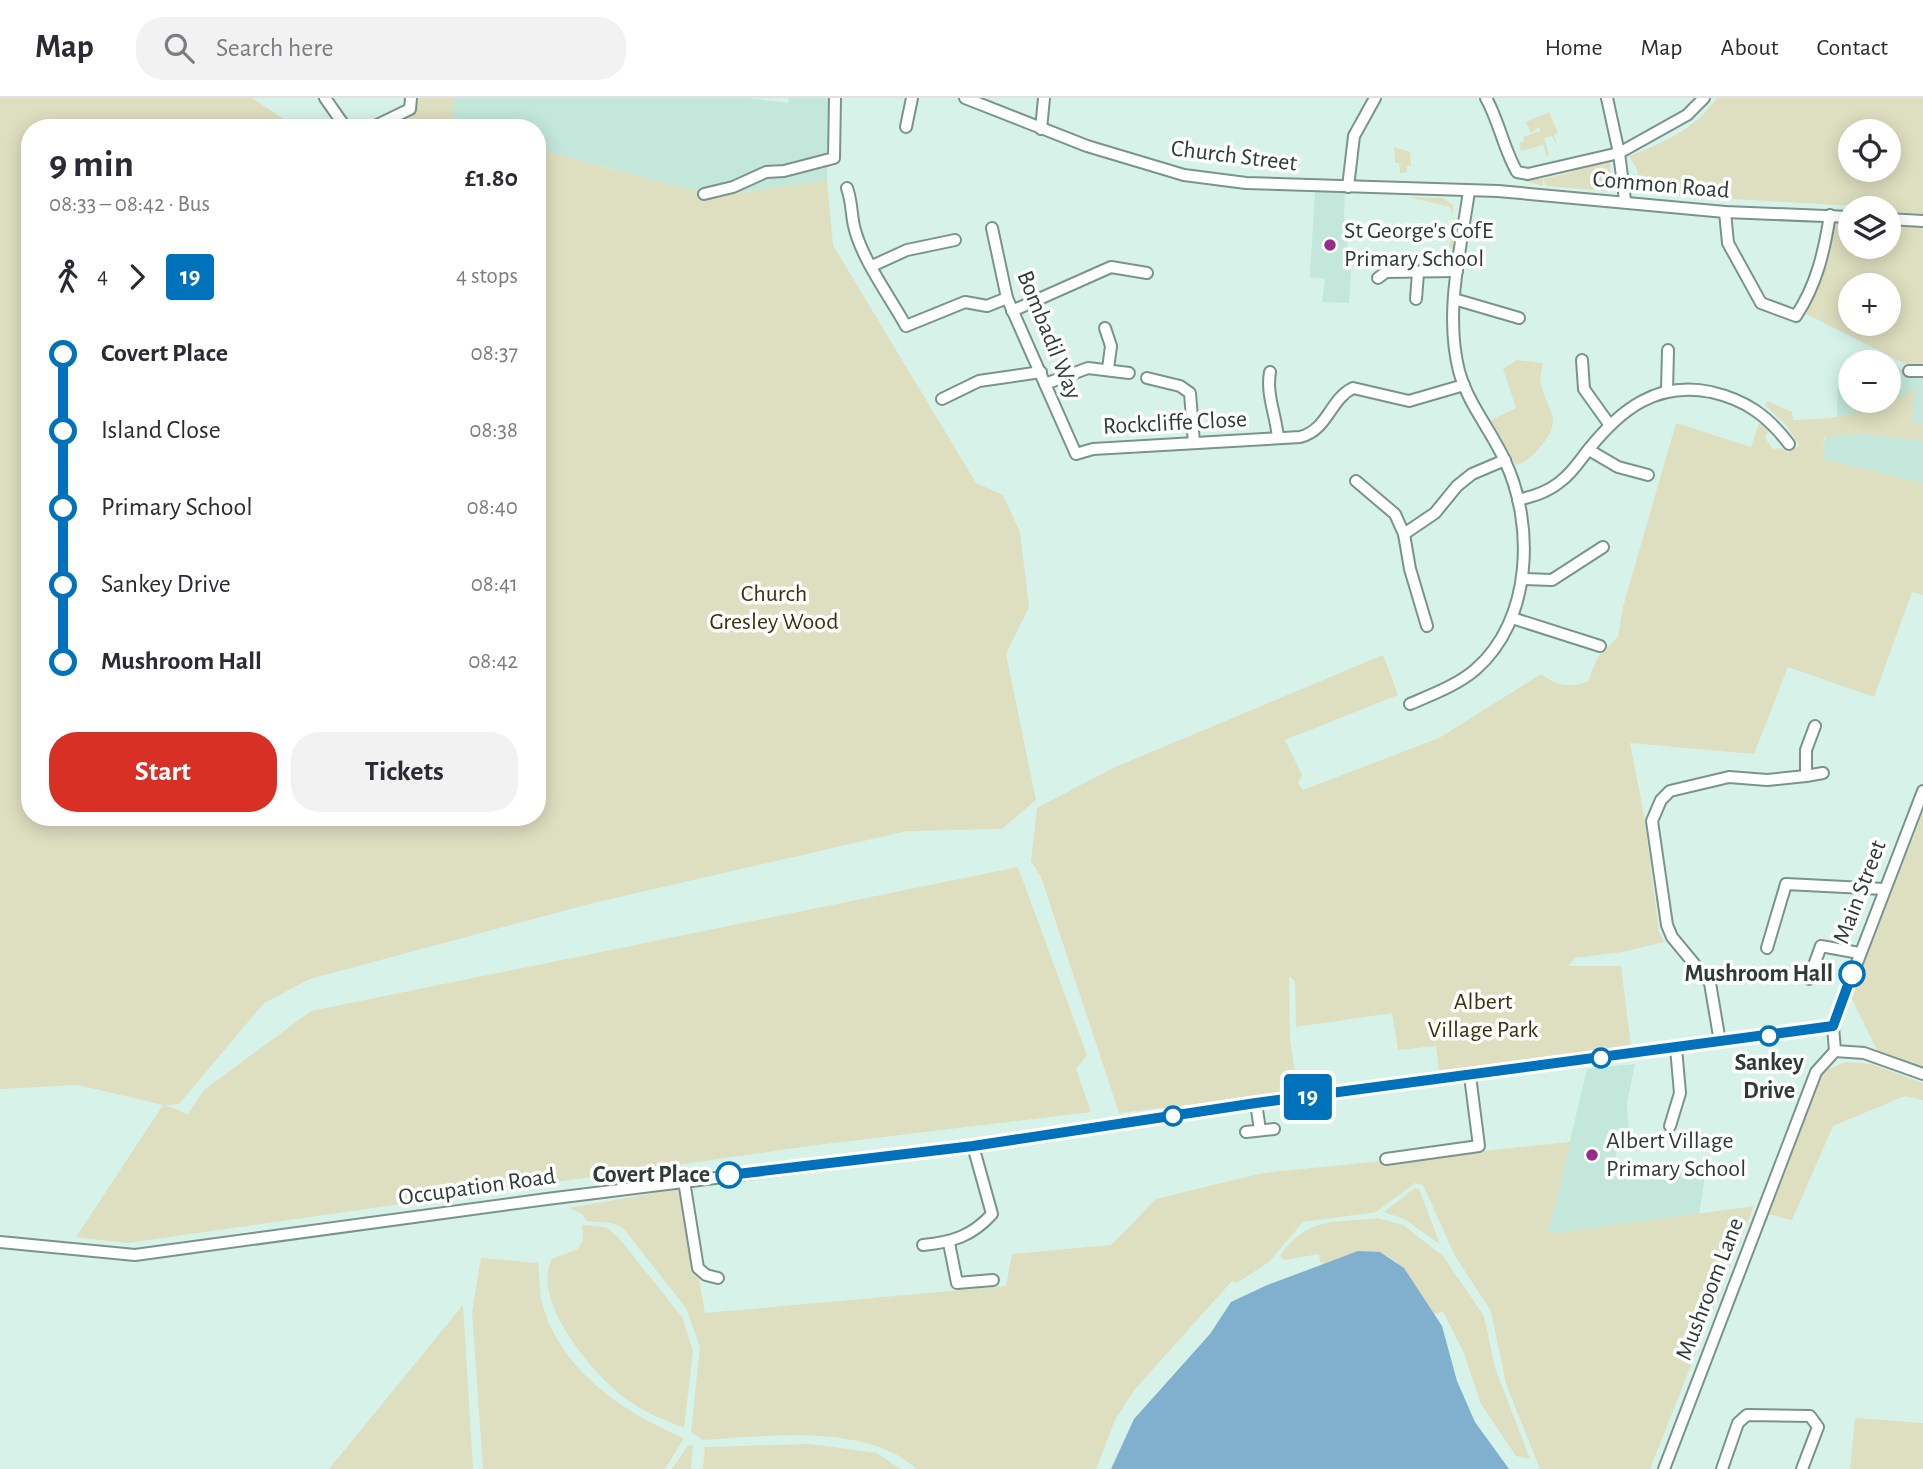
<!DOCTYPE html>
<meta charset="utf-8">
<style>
body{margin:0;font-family:"Alegreya Sans",sans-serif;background:#f2f2f3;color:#2b2b33;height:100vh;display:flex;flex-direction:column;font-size:26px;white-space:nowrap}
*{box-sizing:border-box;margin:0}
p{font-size:23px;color:#7c7c81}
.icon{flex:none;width:38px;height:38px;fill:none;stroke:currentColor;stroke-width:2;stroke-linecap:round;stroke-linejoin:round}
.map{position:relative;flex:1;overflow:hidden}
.details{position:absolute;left:21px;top:21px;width:525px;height:707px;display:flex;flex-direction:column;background:#fff;border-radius:28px;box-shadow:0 4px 18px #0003}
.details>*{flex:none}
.badge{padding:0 14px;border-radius:5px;font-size:24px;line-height:46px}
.fabs{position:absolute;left:1838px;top:21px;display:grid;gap:14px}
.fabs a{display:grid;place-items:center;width:63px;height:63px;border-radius:50%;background:#fff;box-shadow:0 4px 18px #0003;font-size:35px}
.map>.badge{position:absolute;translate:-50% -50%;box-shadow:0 0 0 4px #fff}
.legs{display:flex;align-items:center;gap:10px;height:77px;padding:0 28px;font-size:23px}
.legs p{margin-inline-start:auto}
.headline{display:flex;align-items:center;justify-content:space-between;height:119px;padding:0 28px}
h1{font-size:38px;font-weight:600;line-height:52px}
.button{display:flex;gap:14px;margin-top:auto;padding:14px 28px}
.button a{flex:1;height:80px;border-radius:28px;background:#d93025;color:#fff;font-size:28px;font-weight:600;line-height:80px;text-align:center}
.button a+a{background:#f2f2f3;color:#2b2b33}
ul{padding:0 28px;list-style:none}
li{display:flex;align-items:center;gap:24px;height:77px;font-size:26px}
li i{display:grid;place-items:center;width:10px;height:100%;margin:0 9px;background:currentColor}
li i::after{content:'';width:18px;height:18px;margin:-9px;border:5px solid;border-radius:50%;background:#fff}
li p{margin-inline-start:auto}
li:first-child i{background:linear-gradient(#0000 50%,currentColor 0)}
li:last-child i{background:linear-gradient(currentColor 50%,#0000 0)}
header{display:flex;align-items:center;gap:42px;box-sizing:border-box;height:98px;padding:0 35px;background:#fff;border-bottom:2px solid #e1e1e2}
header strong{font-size:33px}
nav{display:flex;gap:38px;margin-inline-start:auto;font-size:24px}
.search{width:490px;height:63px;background:#f2f2f3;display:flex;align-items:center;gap:18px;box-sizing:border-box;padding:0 24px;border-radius:28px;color:#7c7c81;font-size:26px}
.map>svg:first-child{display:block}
.built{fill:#c3e7db}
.green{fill:#dedec0;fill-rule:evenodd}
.water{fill:#80b0cd}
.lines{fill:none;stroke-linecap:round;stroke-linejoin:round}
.minor-casing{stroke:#7a948b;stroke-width:14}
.minor{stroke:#fff;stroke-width:10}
.line-1-casing{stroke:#fff;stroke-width:16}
.line-1{stroke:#0072bc;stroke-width:10}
.poi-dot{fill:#982c8d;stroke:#fff;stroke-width:2.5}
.stop-1-dot{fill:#fff;stroke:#0072bc;stroke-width:3.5}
.labels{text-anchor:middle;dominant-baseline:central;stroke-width:7;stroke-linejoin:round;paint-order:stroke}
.street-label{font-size:24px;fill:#2f3b37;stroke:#fff}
.poi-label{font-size:24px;fill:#2f3b37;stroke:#fff;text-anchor:start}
.park-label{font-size:24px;fill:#36350e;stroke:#fff}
.stop-label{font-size:24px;font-weight:bold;fill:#2f3b37;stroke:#fff;text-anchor:end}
</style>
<header>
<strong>Map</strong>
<div class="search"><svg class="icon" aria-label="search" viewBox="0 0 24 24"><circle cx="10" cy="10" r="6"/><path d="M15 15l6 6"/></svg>Search here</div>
<nav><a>Home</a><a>Map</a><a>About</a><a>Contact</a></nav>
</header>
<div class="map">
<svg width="1923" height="1371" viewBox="0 0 1923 1371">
<rect width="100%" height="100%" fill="#d7f3e9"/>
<!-- built -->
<g class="built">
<path d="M 454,0 L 748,0 L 788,5 L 789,0 L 830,0 L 827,82 L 726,97 L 676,88 L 537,51 L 537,30 L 460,30 L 452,14 Z"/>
<path d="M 1315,92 L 1345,93 L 1344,120 L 1351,175 L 1349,205 L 1322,204 L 1325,181 L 1310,179 Z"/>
<path d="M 1888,265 L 1923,281 L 1923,386 L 1822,361 L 1826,332 L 1837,321 L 1838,278 L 1850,279 L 1850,303 L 1888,303 Z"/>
<path d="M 1635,966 L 1627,1005 L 1629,1038 L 1620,1037 L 1612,1078 L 1706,1071 L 1699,1118 L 1548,1136 L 1587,971 Z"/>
</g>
<!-- green -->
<g class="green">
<path d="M 0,0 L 252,0 L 297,30 L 30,30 L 30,719 L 537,719 L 537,51 L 676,88 L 726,97 L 827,82 L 833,147 L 976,385 L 1003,397 L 1020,434 L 1029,509 L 1006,556 L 1036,702 L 1002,731 L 907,733 L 593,805 L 310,881 L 264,905 L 179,1006 L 165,1007 L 188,1016 L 204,992 L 311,913 L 1018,769 L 1087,957 L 1076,971 L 1091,1014 L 809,1048 L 127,1145 L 76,1139 L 163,1007 L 78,987 L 0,991 Z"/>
<path d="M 418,0 L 454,0 L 452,14 L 460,30 L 380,30 L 414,13 Z"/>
<path d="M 1717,0 L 1923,0 L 1923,116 L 1888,113 L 1888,110 L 1633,95 L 1638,73 L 1629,58 C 1664,45 1695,31 1717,0 ZM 1850,33 L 1888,33 L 1888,72 L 1850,72 Z"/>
<path d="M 1549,14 L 1558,35 L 1554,37 L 1557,47 L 1552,38 L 1544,40 L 1549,57 L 1547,58 L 1543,47 L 1521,53 L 1519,45 L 1524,43 L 1523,39 L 1540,33 L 1539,29 L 1531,35 L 1526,24 Z"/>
<path d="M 1394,49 L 1410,54 L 1411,68 L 1407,68 L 1407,74 L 1400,75 L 1399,65 L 1395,65 Z"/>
<path d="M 1606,63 L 1610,65 L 1612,87 L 1606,93 L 1547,88 L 1543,82 L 1543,88 L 1525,83 L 1523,81 C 1547,85 1580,70 1606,63 Z"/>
<path d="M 1408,99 L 1443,100 L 1453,107 L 1453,151 L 1449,150 L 1454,121 L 1450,109 Z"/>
<path d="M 1834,123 L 1850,124 L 1850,149 L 1888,149 L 1888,127 L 1923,129 L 1923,268 L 1912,269 L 1806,216 L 1829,159 ZM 1850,187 L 1888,187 L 1888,226 L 1850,226 Z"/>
<path d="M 1517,262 L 1543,265 C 1542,271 1539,280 1541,287 C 1547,313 1564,320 1542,347 C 1534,356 1527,364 1516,367 L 1491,322 L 1516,310 L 1503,271 Z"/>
<path d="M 1915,291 L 1912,323 L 1923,326 L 1923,343 L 1865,336 L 1824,339 L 1823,361 L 1923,385 L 1923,497 L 1912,494 L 1874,599 L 1788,569 L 1754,656 L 1630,645 L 1644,717 L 1659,834 L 1664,844 L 1622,854 L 1575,860 L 1568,868 L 1621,868 L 1631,948 L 1439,973 L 1436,948 L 1398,952 L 1392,915 L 1296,929 L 1295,883 L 1289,878 L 1290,942 L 1298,994 L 1119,1015 L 1041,779 L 1031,763 L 1037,710 L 1113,670 L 1383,557 L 1398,597 L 1285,642 L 1302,677 L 1298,685 L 1303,692 L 1439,640 L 1541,576 C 1556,587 1570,591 1588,583 L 1598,559 L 1618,539 L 1623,509 L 1676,325 L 1751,349 L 1760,322 L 1769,331 L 1765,340 L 1773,351 L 1781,350 L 1788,355 L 1799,347 L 1786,327 L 1765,307 L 1767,303 L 1792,314 L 1793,322 C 1841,321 1873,314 1915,291 Z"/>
<path d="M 1923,714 L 1923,968 L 1877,952 L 1851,899 Z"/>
<path d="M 1846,964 L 1871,966 L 1923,985 L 1923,1002 L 1905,998 L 1833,1028 L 1792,1122 L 1767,1116 L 1821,980 L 1829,971 Z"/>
<path d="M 1571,1044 L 1548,1136 L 1754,1108 L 1650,1371 L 1540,1371 L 1506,1286 L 1491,1213 L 1455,1158 L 1423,1087 L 1415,1085 L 1376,1114 L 1303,1124 L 1269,1164 L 1237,1185 L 1232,1183 L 1135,1291 L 1115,1322 L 1096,1371 L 916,1371 C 869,1325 763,1338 703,1342 L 691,1334 L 700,1249 L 686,1210 L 623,1130 L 612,1125 L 587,1123 L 582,1116 L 569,1110 L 683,1090 L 705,1215 L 1006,1188 L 1012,1156 L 1111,1147 L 1156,1101 L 1263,1075 Z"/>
<path d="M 1415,1090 L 1419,1091 L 1440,1146 L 1404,1121 L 1384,1114 Z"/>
<path d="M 1378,1120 L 1403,1127 L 1443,1158 L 1484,1218 L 1495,1270 L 1530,1361 L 1516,1358 L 1481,1306 L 1463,1253 L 1443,1213 L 1434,1217 C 1398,1163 1395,1138 1325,1167 L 1320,1164 L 1319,1156 L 1284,1162 L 1280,1158 C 1308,1118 1334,1125 1378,1120 Z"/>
<path d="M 582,1127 L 606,1129 L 618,1139 L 682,1219 L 693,1253 L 684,1330 C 664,1322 644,1314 626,1301 C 594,1277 530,1203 552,1161 L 578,1151 L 583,1142 Z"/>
<path d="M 481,1160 L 538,1165 C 540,1178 539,1195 543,1208 C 562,1274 625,1315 684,1340 L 665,1371 L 483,1371 L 472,1214 Z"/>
<path d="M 463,1207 L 473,1371 L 329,1371 Z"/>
<path d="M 1855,1320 L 1923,1325 L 1923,1371 L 1850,1371 Z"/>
<path d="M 810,1346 L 877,1355 L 900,1371 L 703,1371 L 705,1349 Z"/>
<path d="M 688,1347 L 693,1348 L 691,1371 L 672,1371 Z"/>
</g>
<!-- water -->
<path class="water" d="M 1358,1153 L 1380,1154 L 1404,1170 L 1442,1228 L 1457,1283 L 1475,1324 L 1509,1371 L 1111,1371 L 1134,1321 L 1210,1236 L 1231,1204 L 1265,1188 Z"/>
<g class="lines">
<!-- minor casing -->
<g class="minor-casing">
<g id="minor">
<path d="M 325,0 L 346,30"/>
<path d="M 965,0 L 1087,48 L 1184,77 L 1246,85 L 1498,93 L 1725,114 L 1850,119"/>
<path d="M 1486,0 C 1499,23 1504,52 1517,74 L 1528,76 L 1619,55 L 1687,17 L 1704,0"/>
<path d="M 1607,0 L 1619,55 L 1625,102"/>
<path d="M 906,29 L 912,0"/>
<path d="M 371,30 L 410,11 L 411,0"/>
<path d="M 1041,31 L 1044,0"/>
<path d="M 1348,89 L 1354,38 L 1375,0"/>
<path d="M 847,90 C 852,104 851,115 854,128 C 861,160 890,199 906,228 L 965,204 L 987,208 L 1007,200"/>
<path d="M 704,96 L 733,89 L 766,74 L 784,73 L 834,60 L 835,0"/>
<path d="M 1725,114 L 1728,145 L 1761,205 L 1796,218 C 1817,186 1824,154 1830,117"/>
<path d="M 1888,121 L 1923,123"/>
<path d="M 992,130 L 1007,200 L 1076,356 L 1093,351 L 1300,339 C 1328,332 1330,301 1353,290 L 1409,303 L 1464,287"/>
<path d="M 872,168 L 907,152 L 955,142"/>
<path d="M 1378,180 L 1386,174 L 1457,173"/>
<path d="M 1416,201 L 1418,175"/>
<path d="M 1454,201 L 1519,220"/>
<path d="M 1012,213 L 1111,169 L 1147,175"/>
<path d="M 1105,230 L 1111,248 L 1108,271"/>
<path d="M 1582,262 L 1584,291 L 1609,326"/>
<path d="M 1909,273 L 1923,273"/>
<path d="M 1270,274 C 1266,297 1276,317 1278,340"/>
<path d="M 1147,280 L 1180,288 L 1190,295 L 1194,345"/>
<path d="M 1045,286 L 1088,270 L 1129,275"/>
<path d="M 1667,293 L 1668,252"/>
<path d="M 942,301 L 979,283 L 1041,274"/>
<path d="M 1589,352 L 1618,369 L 1648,377"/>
<path d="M 1356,383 L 1395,416 L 1404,436 L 1410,471 L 1427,528"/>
<path d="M 1518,402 C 1534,398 1548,394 1561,383 C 1573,374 1580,362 1589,351 C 1621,311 1657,283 1711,294 C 1746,302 1768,318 1789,346"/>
<path d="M 1404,436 L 1435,415 L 1457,388 L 1472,376 L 1505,362"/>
<path d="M 1522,481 L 1552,482 L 1603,449"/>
<path d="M 1512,520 L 1600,548"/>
<path d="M 1410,606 C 1431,597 1458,587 1476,571 C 1532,522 1535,427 1505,363 C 1491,332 1468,306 1459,273 C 1444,214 1461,151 1469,93"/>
<path d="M 1806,678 L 1823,675"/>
<path d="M 1767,850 L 1786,786 L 1884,791"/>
<path d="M 1809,881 L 1821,848 L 1859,855"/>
<path d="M 1720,944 L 1710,885 L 1672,839 L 1667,827 L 1652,723 L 1661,702 L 1670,693 L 1729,679 L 1767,682 L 1806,678 L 1806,652 L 1815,628"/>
<path d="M 1835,953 L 1833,928 L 1837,917 L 1923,693"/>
<path d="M 1835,953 L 1864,955 L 1923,976"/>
<path d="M 1256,1005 L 1260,1032"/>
<path d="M 1670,1028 L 1680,995 L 1676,950"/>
<path d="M 1246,1034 L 1274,1031"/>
<path d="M 1386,1061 L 1479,1048 L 1470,978"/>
<path d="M 684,1083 L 698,1170 L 706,1177 L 718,1180"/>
<path d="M 0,1144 L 135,1157 L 547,1101 L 973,1048 L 1256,1005 L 1833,928"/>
<path d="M 949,1145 L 957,1185 L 993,1182"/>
<path d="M 923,1147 C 953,1144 972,1138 992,1116 L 973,1048"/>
<path d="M 1664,1371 L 1816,974 L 1835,953"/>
<path d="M 1722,1371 L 1738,1325 L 1747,1317 L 1810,1318 L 1818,1329 L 1802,1371"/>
</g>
</g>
<!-- minor -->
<use href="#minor" class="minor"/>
</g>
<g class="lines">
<!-- line-1 casing -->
<g class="line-1-casing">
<path id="line-1" d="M 729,1077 L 973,1048 L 1256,1005 L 1833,928 L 1852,876"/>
</g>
<!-- line-1 -->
<use href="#line-1" class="line-1"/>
</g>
<!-- markers -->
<g class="poi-dot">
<circle cx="1330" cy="147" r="7"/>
<circle cx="1592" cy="1057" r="7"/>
</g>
<g class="stop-1-dot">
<circle cx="1852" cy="876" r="12"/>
<circle cx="1769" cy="938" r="9"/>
<circle cx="1601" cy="960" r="9"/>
<circle cx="1173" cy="1018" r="9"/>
<circle cx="729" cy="1077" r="12"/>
</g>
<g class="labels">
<!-- street labels -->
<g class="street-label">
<text transform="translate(1234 58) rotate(7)">Church Street</text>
<text transform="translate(1661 87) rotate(5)">Common Road</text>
<text transform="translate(1049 237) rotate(68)">Bombadil Way</text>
<text transform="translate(1175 325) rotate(-3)">Rockcliffe Close</text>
<text transform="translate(1860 794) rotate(-69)">Main Street</text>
<text transform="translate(477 1089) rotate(-8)">Occupation Road</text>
<text transform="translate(1710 1191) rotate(-69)">Mushroom Lane</text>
</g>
<!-- poi labels -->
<g class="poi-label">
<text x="1344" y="133">St George's CofE<tspan x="1344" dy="28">Primary School</tspan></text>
<text x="1606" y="1043">Albert Village<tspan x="1606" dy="28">Primary School</tspan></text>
</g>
<!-- park labels -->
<g class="park-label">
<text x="774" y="496">Church<tspan x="774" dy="28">Gresley Wood</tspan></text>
<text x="1483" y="904">Albert<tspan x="1483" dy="28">Village Park</tspan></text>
</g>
<!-- stop labels -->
<g class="stop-label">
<text x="1833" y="876">Mushroom Hall</text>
<text x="1769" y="965" text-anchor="middle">Sankey<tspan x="1769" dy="28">Drive</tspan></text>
<text x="710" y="1077">Covert Place</text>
</g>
</g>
</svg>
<div class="fabs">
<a><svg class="icon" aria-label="locate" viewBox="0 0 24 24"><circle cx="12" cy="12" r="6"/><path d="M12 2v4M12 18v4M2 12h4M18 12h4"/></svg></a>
<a><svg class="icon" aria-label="layers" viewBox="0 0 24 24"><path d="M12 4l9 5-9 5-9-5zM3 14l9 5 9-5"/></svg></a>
<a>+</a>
<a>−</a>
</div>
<b class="badge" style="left:1308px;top:999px;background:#0072bc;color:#fff">19</b>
<section class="details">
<div class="headline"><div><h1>9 min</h1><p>08:33 – 08:42 · Bus</p></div><b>£1.80</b></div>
<div class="legs"><svg class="icon" aria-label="walk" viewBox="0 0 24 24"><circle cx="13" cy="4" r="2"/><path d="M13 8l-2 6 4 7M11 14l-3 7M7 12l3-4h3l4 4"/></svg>4<svg class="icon" aria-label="forward" viewBox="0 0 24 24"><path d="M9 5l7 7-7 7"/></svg><b class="badge" style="background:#0072bc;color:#fff">19</b><p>4 stops</p></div>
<ul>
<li><i style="color:#0072bc"></i><b>Covert Place</b><p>08:37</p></li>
<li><i style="color:#0072bc"></i><span>Island Close</span><p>08:38</p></li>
<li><i style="color:#0072bc"></i><span>Primary School</span><p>08:40</p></li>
<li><i style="color:#0072bc"></i><span>Sankey Drive</span><p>08:41</p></li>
<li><i style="color:#0072bc"></i><b>Mushroom Hall</b><p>08:42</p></li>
</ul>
<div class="button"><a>Start</a><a>Tickets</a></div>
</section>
</div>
